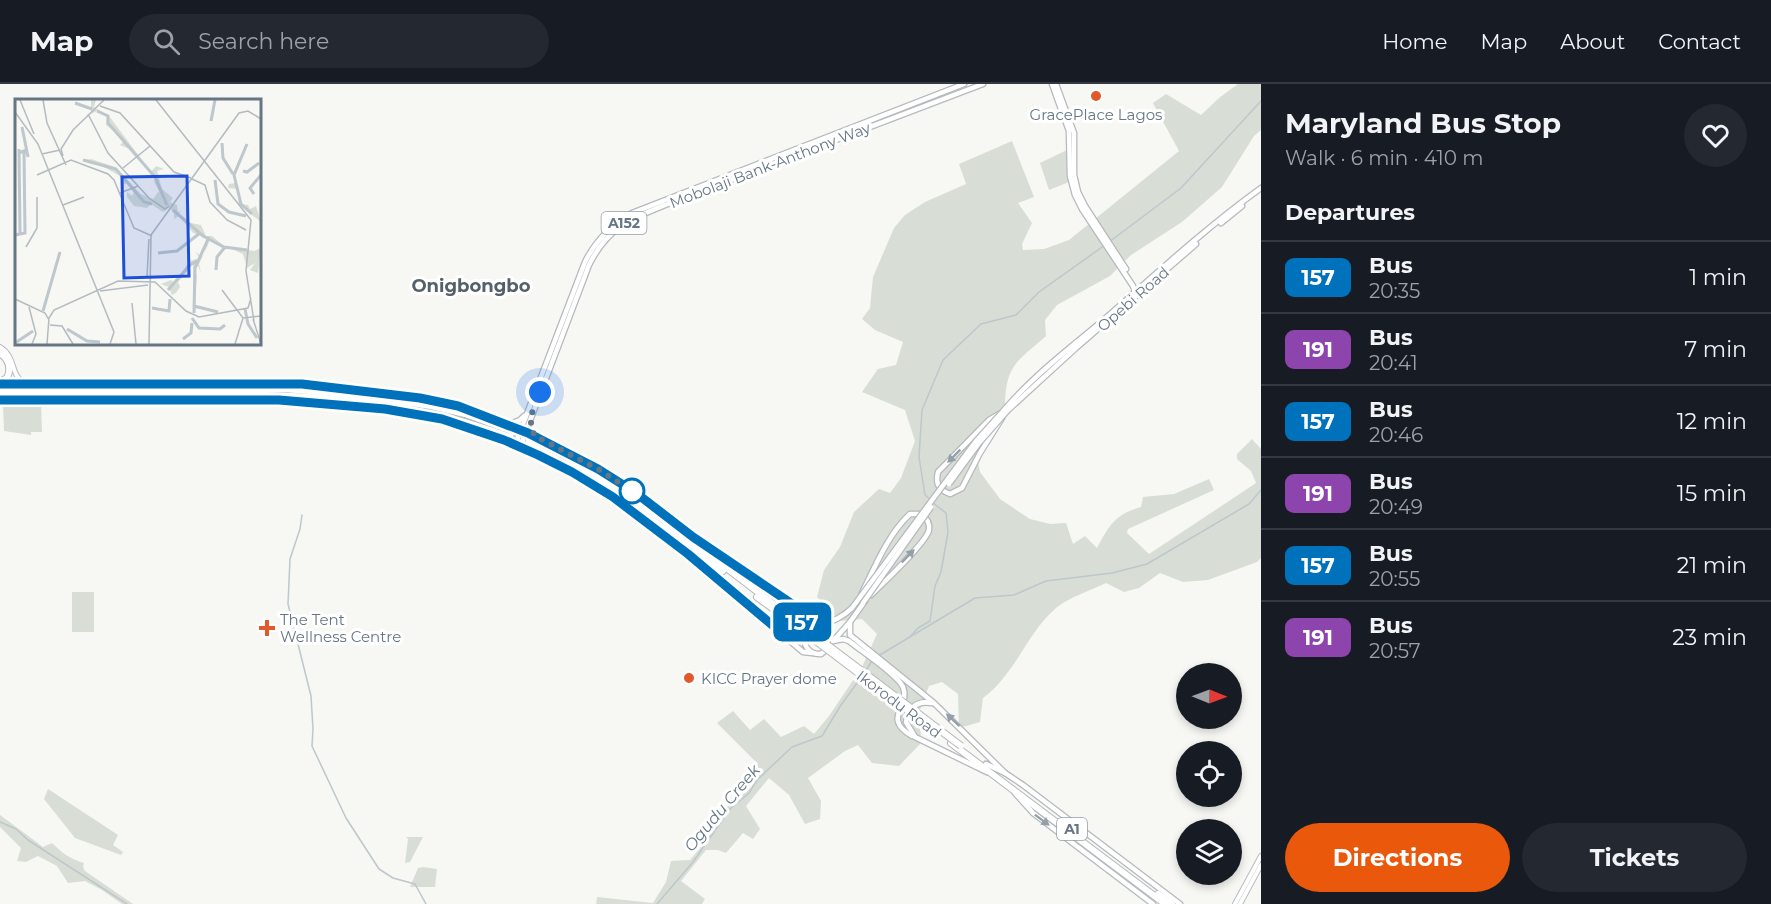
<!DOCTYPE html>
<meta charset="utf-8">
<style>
body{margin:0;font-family:Montserrat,sans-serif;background:#242831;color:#f1f3f6;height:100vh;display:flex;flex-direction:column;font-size:22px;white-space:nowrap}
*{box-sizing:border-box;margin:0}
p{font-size:20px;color:#9ea1a6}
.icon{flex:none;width:33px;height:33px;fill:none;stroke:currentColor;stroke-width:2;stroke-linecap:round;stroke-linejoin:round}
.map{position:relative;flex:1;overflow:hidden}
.sheet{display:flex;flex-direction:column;background:#171b24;width:510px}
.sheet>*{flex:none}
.badge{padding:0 12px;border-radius:9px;font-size:21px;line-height:39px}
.needle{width:39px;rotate:91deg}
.fabs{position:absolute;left:1176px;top:579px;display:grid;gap:12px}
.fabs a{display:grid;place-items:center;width:66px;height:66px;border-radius:50%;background:#171b24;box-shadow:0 3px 9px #0003;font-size:30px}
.you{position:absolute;width:30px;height:30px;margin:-15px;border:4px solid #fff;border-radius:50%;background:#1a73e8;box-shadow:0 0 0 9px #1a73e833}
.map>.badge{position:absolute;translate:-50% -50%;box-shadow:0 0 0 3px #fff}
h2{padding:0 24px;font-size:22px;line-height:54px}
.round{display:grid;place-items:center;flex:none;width:63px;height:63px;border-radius:32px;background:#242831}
.summary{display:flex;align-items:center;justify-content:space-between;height:102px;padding:0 24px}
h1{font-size:28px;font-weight:700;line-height:45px}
.cta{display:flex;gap:12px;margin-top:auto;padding:12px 24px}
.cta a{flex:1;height:69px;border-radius:36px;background:#ea580c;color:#fff;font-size:24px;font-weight:700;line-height:69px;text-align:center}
.cta a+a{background:#242831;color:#f1f3f6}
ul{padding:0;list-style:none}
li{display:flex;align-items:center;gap:18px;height:72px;padding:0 24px;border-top:2px solid #363941}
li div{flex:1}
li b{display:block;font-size:22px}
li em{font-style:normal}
li .badge{min-width:66px;font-weight:700;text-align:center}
header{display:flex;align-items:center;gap:36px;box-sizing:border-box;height:84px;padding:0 30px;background:#171b24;border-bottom:2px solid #363941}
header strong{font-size:28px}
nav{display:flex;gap:33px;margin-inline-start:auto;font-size:21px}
.search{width:420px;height:54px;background:#242831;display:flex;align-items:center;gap:15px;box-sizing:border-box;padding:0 21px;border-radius:33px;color:#9ea1a6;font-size:22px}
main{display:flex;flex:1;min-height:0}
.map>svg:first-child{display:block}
.green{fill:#d8ded5}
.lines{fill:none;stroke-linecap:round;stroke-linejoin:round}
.stream{stroke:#bdc7cc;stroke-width:1.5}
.secondary-casing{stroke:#b6bbc0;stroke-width:6}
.primary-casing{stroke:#b5b9bd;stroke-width:7}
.motorway-casing{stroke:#b5b8bb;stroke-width:8}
.secondary{stroke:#fff;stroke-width:4}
.primary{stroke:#fff;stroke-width:4.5}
.motorway{stroke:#fff;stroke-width:6}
.primary-bridge-casing{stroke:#b5b9bd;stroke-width:7;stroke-linecap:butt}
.motorway-bridge-casing{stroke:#b5b8bb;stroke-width:8;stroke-linecap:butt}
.primary-bridge{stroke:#fff;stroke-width:4.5}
.motorway-bridge{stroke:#fff;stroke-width:6}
.oneway{fill:#949fa9}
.line-casing{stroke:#fff;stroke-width:14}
.line{stroke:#0072bc;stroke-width:9}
.walk{stroke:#667684;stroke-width:6;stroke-dasharray:0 10.8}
.poi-dot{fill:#e1582a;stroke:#fff;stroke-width:2}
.stop-dot{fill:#fff;stroke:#0072bc;stroke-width:3}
.labels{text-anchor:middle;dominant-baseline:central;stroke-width:6;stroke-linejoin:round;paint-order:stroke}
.shield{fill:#fff;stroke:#949fa9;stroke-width:1.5}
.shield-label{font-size:14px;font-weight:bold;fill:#667684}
.poi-label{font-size:15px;fill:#667684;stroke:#fff;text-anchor:start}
.street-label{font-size:15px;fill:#667684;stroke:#fff}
.water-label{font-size:16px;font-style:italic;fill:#627780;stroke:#fff}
.quarter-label{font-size:18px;font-weight:bold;fill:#54606a;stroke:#fff}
.inset-river{fill:none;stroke:#bdc7cc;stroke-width:3}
.inset-road{fill:none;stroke:#b4bbc0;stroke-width:1.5}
.view{fill:#1d4ed8;fill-opacity:0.15;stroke:#1d4ed8;stroke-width:3}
.inset-edge{fill:none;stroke:#667684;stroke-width:3}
</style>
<header>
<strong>Map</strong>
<div class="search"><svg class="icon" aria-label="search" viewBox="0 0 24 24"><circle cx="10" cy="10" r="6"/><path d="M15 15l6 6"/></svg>Search here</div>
<nav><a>Home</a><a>Map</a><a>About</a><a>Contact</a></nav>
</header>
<main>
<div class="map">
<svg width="1261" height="820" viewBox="0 0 1261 820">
<rect width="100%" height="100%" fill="#f7f7f4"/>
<!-- green -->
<g class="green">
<path d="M 1238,0 L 1261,0 L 1261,46 L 1254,52 L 1222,103 L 1182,138 L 1131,171 L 1110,192 L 1057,221 L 1045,236 L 1046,252 C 1017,278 1006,280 1005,321 L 988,337 L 975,361 L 980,388 L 1000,415 L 1030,435 L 1050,440 L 1066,439 L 1073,460 L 1085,452 L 1097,464 C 1109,442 1115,430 1141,423 L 1143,413 L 1174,410 L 1209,395 L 1214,406 L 1128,445 L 1127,449 L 1149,470 L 1256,399 L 1251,387 L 1237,375 L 1237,370 L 1252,355 L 1261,365 L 1261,474 L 1257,478 L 1208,496 L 1183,498 L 1160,489 L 1139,504 L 1124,508 L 1106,499 C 1089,507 1070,513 1056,524 C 1026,550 1015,591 983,614 L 980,638 L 959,644 L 958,610 L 942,598 L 929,602 L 920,626 L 921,659 L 899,682 L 872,679 L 858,661 L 845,667 L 808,694 L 821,717 L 820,735 L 805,740 L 789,711 L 769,694 L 746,722 L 760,745 L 753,755 L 743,749 L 726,769 L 718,766 L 706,766 L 681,797 L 705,815 L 702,820 L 596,820 L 597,813 L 653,819 L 666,798 L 671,777 L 690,776 L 702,762 L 727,723 L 752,703 L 757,679 L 717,639 L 733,627 L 750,646 L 764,635 L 781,653 L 804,642 L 814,650 L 829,632 L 862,583 L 877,550 L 862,535 L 839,537 L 817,513 L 824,486 L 840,463 L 854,428 L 879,405 L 890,409 L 901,394 L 915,357 L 905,326 L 862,308 L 878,285 L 896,281 L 903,258 L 875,246 L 862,235 L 870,224 L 873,193 L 894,144 L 905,131 L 925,118 L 966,100 L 959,80 L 1012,57 L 1034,113 L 1018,119 L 1032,139 L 1022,160 L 1023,166 L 1044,165 L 1069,156 L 1179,67 L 1153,19 L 1166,10 L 1201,31 L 1219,14 Z"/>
<path d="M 1069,65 L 1069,98 L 1049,106 L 1040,79 Z"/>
<path d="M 3,320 L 41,320 L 42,348 L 31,348 L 31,351 L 4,347 Z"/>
<rect x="72" y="508" width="22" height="40"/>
<path d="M 48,705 L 118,751 L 113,761 L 123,768 L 121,771 L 75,754 L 44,715 Z"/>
<path d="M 0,731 L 43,763 L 52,759 C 62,769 70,775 84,779 L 83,783 L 85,787 L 133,820 L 122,820 L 102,806 L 85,797 L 68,799 L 57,782 L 38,772 L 26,778 L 17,777 L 21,764 L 0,743 Z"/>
<path d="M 406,753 L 423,753 L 410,778 L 405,779 L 408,755 Z"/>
<path d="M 423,783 L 437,785 L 435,803 L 410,803 L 418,784 Z"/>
</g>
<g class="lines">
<!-- stream -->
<g class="stream">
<path d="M 1109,158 L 1181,104 L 1261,17"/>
<path d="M 930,415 L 925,411 L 919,373 L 922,326 L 943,276 L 981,240 L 1016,231 L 1039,208 L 1105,161"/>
<path d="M 302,431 L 300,445 L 290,475 L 288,520 L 311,612 L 313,645 L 312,662 L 346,734 L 379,785 L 393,794 L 415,800 L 426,820"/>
<path d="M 911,552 L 918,544 L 930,537 L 935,502 L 941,488 L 948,448 L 946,429 L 933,419"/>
<path d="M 878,572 L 975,514 L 1014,511 L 1046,497 L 1112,489 L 1147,480 L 1249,420 L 1261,406"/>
<path d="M 866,586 L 872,577"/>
<path d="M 0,738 L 16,745 L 28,756 L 127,820"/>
<path d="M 657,820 L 693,778 L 730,725 L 749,709 L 757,696 L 792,663 L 822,652 L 841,621 L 860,595"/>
</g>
<!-- secondary casing -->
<g class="secondary-casing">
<g id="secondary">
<path d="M 0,263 C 17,274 9,289 24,299"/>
<path d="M 1235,820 L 1261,772"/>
<path d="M 1240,820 L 1261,781"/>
</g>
</g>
<!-- primary casing -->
<g class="primary-casing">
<g id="primary">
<path d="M 1052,0 L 1069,47 L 1070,92 L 1075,111 L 1082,125 L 1133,202 L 1135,208"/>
<path d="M 1056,0 L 1074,49 L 1074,91 L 1078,108 L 1085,122 L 1126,185"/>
<path d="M 1221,139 L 1242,122"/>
<path d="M 81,299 L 204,299"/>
<path d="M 0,300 L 72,299"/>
<path d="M 0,316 L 39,317"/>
<path d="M 47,317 C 138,318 229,312 319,319 C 360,322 401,325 441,335 C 502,351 562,379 614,413 C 672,452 722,501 776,545 C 794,554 810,540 797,523 L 693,453 L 620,398 L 559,363 L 508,341 L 457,323 L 389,309 L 302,300 L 213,299"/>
<path d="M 1005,325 C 1035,290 1073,262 1107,233 C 1157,189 1207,143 1261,104"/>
<path d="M 1008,326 L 1077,263 L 1196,160"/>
<path d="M 1001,329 L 989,336 L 938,388 C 935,400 939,406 950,410 L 962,404 L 980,369 L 1002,334"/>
<path d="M 509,355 L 513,348 L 513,344 L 508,341 L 520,336 L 524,332"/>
<path d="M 515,361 L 585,178 C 596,156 611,141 632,129 L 964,0"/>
<path d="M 520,363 L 589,181 C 608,142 633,134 670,119 L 983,0"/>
<path d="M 529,367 L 526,364 L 529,353 L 535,352"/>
<path d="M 862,509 C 875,483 888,450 910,430 L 921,430 C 927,434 930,439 929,446 C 926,459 883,499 871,511"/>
<path d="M 865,517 L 850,538 L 850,551 L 934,619 L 1005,689"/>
<path d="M 799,524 L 818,535 L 830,538"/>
<path d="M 782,548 L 783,551 L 803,568 L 812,569"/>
<path d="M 834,556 L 850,538"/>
<path d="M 833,557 L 843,555 L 849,557 C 861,567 897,590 903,603 C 911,623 881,634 912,652"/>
<path d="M 829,563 L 821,570 C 809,571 801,560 806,549 C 822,540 839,537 852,524"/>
<path d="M 932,619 C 917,616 909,624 906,638 L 915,653 L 987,688"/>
<path d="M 986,680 L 1005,689 L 1023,701 L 1180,820"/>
<path d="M 1015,709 L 1033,729 L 1153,820"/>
</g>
</g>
<!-- motorway casing -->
<g class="motorway-casing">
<g id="motorway">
<path d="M 0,269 C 8,275 12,284 7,294 L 0,298"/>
<path d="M 69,299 L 86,302"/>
<path d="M 200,302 L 214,299"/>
<path d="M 0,307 L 284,305 L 345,310 L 431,322 L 465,330 L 512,347"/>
<path d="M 0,312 C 52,311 103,312 155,311 C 278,309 393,309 510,353"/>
<path d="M 34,314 L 49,317"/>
<path d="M 532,355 C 624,400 703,467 784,528"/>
<path d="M 530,361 L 603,400 L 723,487"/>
<path d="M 757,513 L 783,532"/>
<path d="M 951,659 L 1165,820"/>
<path d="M 1158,810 L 1172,820"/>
</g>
</g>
<!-- secondary -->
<use href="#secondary" class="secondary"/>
<!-- primary -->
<use href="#primary" class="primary"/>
<!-- motorway -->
<use href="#motorway" class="motorway"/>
<!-- primary-bridge casing -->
<g class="primary-bridge-casing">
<g id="primary-bridge">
<path d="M 949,400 L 979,359 L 1008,326"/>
<path d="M 863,519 L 931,423"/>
<path d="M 852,524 L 976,357 L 1005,325"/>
</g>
</g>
<!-- motorway-bridge casing -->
<g class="motorway-bridge-casing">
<g id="motorway-bridge">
<path d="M 784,528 L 961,662"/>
<path d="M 783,532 L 931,644"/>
</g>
</g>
<!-- primary-bridge -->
<use href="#primary-bridge" class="primary-bridge"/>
<!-- motorway-bridge -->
<use href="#motorway-bridge" class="motorway-bridge"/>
</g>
<!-- one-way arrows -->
<defs><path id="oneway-solid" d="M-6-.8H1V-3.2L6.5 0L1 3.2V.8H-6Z" transform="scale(1.5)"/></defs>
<g class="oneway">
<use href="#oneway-solid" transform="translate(954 372) rotate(135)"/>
<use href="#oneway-solid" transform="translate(908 472) rotate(-46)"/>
<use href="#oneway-solid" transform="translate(953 636) rotate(-137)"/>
<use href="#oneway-solid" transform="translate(1042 736) rotate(37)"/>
</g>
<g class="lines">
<!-- line casing -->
<g class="line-casing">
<path id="line" d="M 0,300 L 302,300 L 420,314 L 458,322 L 528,349 L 598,385 L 636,409 L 693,453 L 798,524 L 802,537 C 797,548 787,551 777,545 L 688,470 L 613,413 L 572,388 L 538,371 L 504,356 L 442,335 L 385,325 L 279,316 L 0,316"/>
</g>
<!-- line -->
<use href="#line" class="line"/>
<!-- walk -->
<path class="walk" d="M 540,308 C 534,324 526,336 535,352 L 598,385 L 632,407"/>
</g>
<!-- markers -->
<g class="poi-dot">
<circle cx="1096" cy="12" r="6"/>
<path d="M264 535h6v6h6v6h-6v6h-6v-6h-6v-6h6z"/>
<circle cx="689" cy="594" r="6"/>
</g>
<circle class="stop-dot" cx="632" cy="407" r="12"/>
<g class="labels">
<!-- shield labels -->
<g class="shield">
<rect x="601.5" y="128" width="45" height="22" rx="4.5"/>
<rect x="1057" y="734" width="30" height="22" rx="4.5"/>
</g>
<g class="shield-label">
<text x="624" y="139">A152</text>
<text x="1072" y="745">A1</text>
</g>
<!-- poi labels -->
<g class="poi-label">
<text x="1096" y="30" text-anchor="middle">GracePlace Lagos</text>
<text x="280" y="535">The Tent<tspan x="280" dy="17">Wellness Centre</tspan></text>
<text x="701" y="594">KICC Prayer dome</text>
</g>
<!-- street labels -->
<g class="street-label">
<text transform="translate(770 81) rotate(-21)">Mobolaji Bank-Anthony Way</text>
<text transform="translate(1133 215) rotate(-41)">Opebi Road</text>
<text transform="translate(899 620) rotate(37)">Ikorodu Road</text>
</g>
<!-- water labels -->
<g class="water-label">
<text transform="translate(722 724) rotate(-50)">Ogudu Creek</text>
</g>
<!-- quarter labels -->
<g class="quarter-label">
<text x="471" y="202">Onigbongbo</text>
</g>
</g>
<!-- overview -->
<g transform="translate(15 15)">
<rect width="246" height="246" fill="#f7f7f4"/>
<path d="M 76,1 L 81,1 L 79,8 L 94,17 L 136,73 L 141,67 L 149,70 L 142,72 L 147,90 L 158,99 L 155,103 L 162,106 L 163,113 L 166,112 L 163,116 L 171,123 L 186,126 L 191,137 L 197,137 L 209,147 L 239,152 L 246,149 L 243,174 L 235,171 L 240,164 L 232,169 L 228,155 L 212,148 L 210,151 L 195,139 L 193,146 L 184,165 L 186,174 L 183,167 L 180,170 L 182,178 L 179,207 L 186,210 L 180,209 L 179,213 L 178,165 L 163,183 L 165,188 L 161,194 L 157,196 L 154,188 L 146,185 L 156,181 L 161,185 L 174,162 L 185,159 L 180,153 L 188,158 L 193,139 L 178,134 L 164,117 L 159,120 L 159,113 L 154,109 L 148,113 L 136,105 L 132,109 L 119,107 L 112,98 L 112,93 L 117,97 L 119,93 L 112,84 L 108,86 L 105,77 L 80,63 L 67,61 L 76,60 L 100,68 L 126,95 L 138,100 L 144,92 L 138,81 L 144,86 L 128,63 L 117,51 L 105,46 L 109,42 L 104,36 L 91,26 L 92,18 L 82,12 L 76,15 ZM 219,75 L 226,105 L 233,106 L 235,110 L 241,107 L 246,123 L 224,106 L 222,90 L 213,89 L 214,85 L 220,84 Z" fill="#d8ded5"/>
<path class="inset-river" d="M 60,4 L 77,10M 82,12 L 93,17 L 93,24 L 140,78 L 152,106M 196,22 L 200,1M 7,28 L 13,58M 207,44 L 208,59 L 218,75M 232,45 L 219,76 L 226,105 L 237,115M 4,50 L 5,134M 68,61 L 101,70 L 129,103 L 137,105M 228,72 L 232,73 L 244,64M 200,81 L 203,105 L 214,113 L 231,117M 239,95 L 235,89 L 246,76M 158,111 L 188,137 L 209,148 L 232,151M 0,136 L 10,134 L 9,52 L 4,54M 143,154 L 162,152 L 185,134M 201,171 L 202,158 L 210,148M 153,191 L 175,166 L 184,161M 179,207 L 203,213M 137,209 L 154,212 L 155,200M 230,210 L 233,225 L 242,239M 28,212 L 45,153M 179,214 L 180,169 L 194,138M 177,219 L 184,229 L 205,230 L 210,226M 52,230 L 72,242 L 85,243M 168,240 L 176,234 L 177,224M 0,244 L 18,232"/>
<path class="inset-road" d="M 5,1 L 19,35M 28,1 L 32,24 L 51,66M 141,1 L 236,121 L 231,172 L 239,222M 85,7 L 105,14 L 159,73 L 176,79M 0,13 L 23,45 L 99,233 L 95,245M 73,15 L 93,54 L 134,99 L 150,110 L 154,107M 27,55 L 45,51M 48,57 L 46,50 L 58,31 L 89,1M 108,69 L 135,47M 22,76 L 56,61 L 93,75 L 99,81 L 119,129 L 137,137M 177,80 L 190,86 L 195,103 L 212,121 L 231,131M 105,94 L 123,87M 22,98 L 22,129M 48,106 L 69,98M 136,136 L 224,14 L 233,12 L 246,20M 11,148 L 22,129M 132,177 L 134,140M 207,191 L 228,219 L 246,217M 85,192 L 133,186M 0,200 L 30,214 L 34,221M 117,204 L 121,245M 14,208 L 21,235 L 17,245M 238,220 L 246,245M 35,226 L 47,227 L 58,245M 32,245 L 34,219 L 39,211 L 103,182 L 140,183 L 171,212 L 184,218 L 233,209 L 236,199M 134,245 L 136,137M 220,245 L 228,219"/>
<path class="view" d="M 172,77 L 174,177 L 109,179 L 107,78 Z"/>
<rect width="246" height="246" class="inset-edge"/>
</g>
</svg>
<div class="fabs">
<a><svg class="needle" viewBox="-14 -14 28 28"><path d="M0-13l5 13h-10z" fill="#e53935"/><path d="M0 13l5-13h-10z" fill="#9ea1a6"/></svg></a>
<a><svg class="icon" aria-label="locate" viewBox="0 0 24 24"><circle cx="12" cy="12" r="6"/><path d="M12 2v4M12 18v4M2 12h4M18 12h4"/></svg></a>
<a><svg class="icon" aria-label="layers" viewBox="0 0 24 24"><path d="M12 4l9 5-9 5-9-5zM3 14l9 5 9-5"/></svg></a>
</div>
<div class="you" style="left:540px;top:308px"></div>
<b class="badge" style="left:802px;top:538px;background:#0072bc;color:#fff">157</b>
</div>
<section class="sheet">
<div class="summary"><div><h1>Maryland Bus Stop</h1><p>Walk · 6 min · 410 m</p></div><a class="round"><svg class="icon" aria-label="heart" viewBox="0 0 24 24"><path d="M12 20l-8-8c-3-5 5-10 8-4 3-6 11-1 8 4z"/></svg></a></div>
<h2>Departures</h2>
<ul>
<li><span class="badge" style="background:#0072bc;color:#fff">157</span><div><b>Bus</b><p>20:35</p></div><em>1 min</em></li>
<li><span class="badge" style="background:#8e44ad;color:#fff">191</span><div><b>Bus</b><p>20:41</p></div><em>7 min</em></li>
<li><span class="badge" style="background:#0072bc;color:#fff">157</span><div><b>Bus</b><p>20:46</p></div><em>12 min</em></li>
<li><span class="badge" style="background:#8e44ad;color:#fff">191</span><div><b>Bus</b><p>20:49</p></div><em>15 min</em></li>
<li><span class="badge" style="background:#0072bc;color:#fff">157</span><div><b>Bus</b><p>20:55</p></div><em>21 min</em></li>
<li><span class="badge" style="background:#8e44ad;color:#fff">191</span><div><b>Bus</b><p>20:57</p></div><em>23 min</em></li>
</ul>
<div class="cta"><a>Directions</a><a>Tickets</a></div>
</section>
</main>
